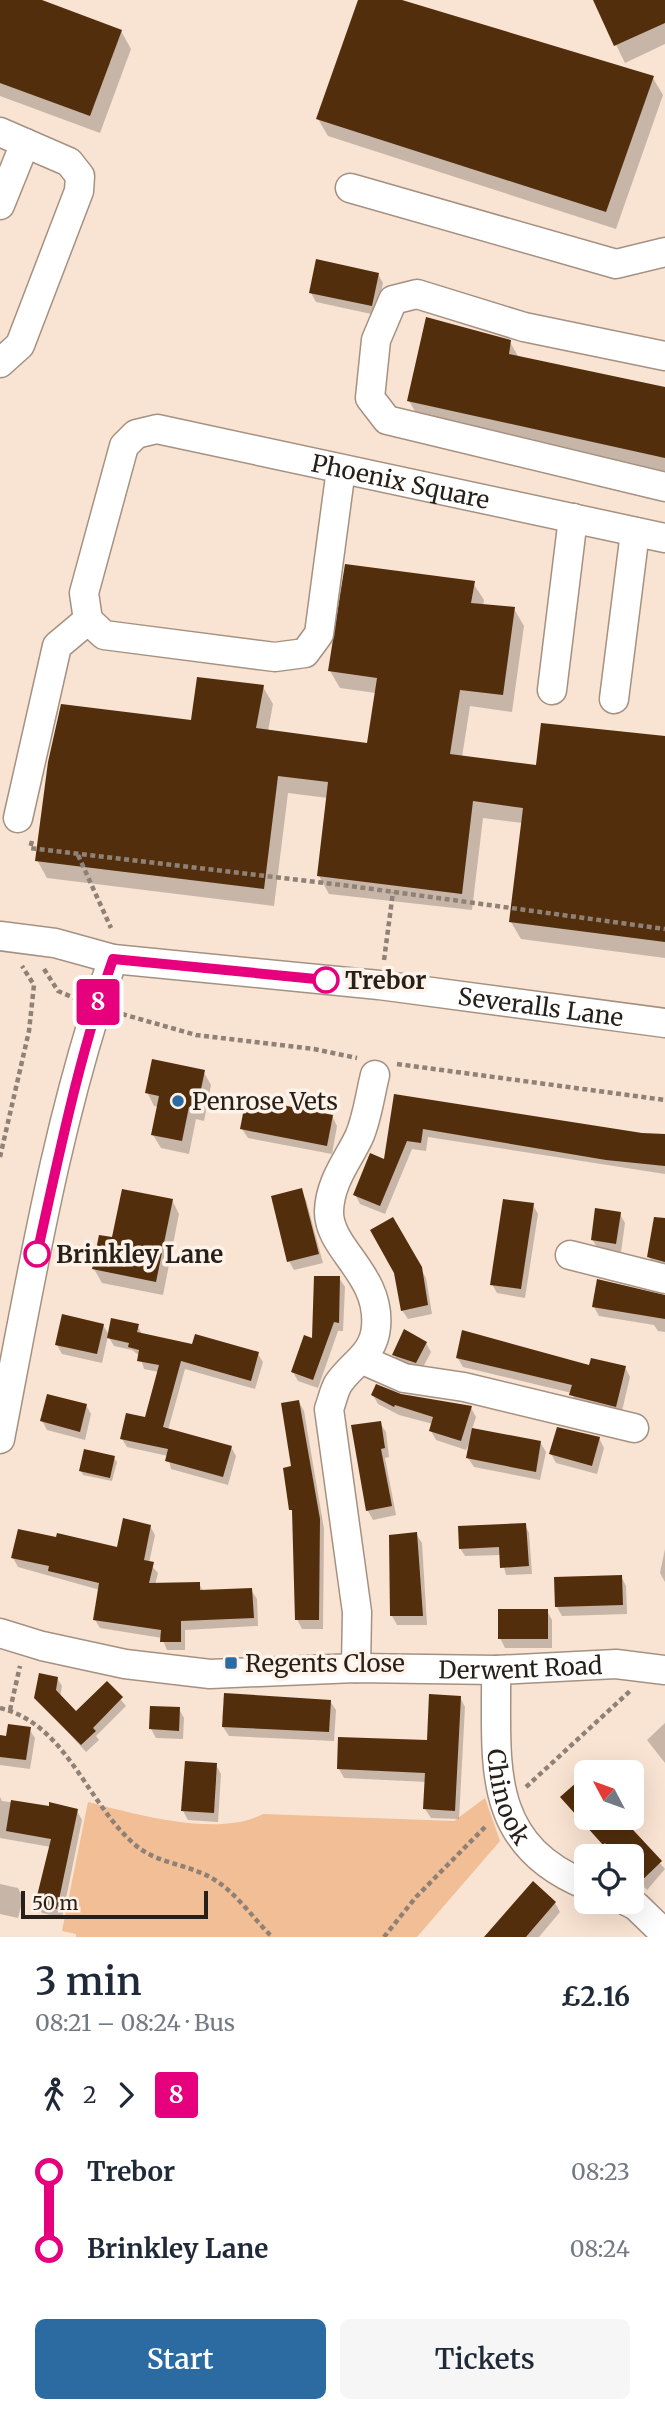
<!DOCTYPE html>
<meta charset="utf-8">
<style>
body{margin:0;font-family:Merriweather,serif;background:#f6f6f7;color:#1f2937;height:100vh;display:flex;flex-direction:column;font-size:26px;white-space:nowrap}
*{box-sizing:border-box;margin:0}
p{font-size:23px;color:#747a83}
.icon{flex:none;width:38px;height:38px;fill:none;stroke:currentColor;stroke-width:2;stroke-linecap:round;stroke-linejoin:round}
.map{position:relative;height:1937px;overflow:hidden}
.side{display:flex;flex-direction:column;background:#fff;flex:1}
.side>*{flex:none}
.badge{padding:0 14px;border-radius:5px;font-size:24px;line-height:46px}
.needle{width:46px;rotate:311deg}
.fabs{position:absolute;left:574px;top:1760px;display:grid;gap:14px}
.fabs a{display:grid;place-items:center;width:70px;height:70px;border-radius:10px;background:#fff;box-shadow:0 7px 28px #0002;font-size:35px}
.scale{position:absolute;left:21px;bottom:18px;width:187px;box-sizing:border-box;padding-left:7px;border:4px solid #271f19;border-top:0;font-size:19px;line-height:24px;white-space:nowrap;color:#271f19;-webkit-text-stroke:5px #fff2e8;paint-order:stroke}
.map>.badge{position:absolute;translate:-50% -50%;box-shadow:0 0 0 4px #fff}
.legs{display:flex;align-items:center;gap:10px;height:77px;padding:0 35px;font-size:23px}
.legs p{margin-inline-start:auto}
.headline{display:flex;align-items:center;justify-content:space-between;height:119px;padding:0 35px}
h1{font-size:38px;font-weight:600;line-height:52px}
.cta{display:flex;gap:14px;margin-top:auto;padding:14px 35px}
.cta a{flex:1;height:80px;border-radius:10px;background:#2b6ba1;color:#fff;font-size:28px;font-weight:600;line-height:80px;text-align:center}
.cta a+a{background:#f6f6f7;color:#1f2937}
ul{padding:0 35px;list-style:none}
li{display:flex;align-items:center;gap:24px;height:77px;font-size:26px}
li i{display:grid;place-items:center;width:10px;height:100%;margin:0 9px;background:currentColor}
li i::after{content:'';width:18px;height:18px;margin:-9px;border:5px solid;border-radius:50%;background:#fff}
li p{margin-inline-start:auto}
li:first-child i{background:linear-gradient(#0000 50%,currentColor 0)}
li:last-child i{background:linear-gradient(currentColor 50%,#0000 0)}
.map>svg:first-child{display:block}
.green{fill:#f1be96}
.shadow{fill:#0003}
.building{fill:#522e0c}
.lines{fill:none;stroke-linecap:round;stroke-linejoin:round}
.minor-casing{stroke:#a59182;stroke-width:31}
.path{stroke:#908176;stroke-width:4.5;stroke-dasharray:5 3.5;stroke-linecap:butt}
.minor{stroke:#fff;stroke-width:28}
.line-1-casing{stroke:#fff;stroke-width:16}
.line-1{stroke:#e6007e;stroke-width:10}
.stop-1-dot{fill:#fff;stroke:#e6007e;stroke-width:3.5}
.poi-dot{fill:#2b6ba1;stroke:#fff2e8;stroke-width:2.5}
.labels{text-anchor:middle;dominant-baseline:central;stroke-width:7;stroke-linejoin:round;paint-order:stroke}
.street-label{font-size:24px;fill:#271f19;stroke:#fff2e8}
.stop-label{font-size:24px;font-weight:bold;fill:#271f19;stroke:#fff2e8;text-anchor:start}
.poi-label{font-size:24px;fill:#271f19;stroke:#fff2e8;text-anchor:start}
</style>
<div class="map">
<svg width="665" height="1937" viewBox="0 0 665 1937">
<rect width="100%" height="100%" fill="#f9e3d2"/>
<!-- green -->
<path class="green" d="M 485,1798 L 500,1841 L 417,1937 L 76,1937 L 76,1934 L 62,1931 L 88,1802 C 135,1814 219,1838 263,1814 L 454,1821 Z"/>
<!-- shadow -->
<g class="shadow">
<path d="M 0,0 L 37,0 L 121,31 L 131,49 L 100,133 L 0,96 Z"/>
<path d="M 360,0 L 396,0 L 653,78 L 663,95 L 616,229 L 328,136 L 318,119 Z"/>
<path d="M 594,0 L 665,0 L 665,44 L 625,63 Z"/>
<path d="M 378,274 L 383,283 L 376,315 L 316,302 L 311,293 Z"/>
<path d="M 510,342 L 519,358 L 665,389 L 665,473 L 419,418 L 409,401 Z"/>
<path d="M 473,583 L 484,600 L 483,606 L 514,609 L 524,626 L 512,712 L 470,706 L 462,757 L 537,766 L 665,738 L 665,958 L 521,939 L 511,922 L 523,823 L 483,818 L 472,910 L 329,894 L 319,876 L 328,798 L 288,793 L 274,906 L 47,878 L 37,860 L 193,722 L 263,687 L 273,704 L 268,731 L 369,745 L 376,693 L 340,688 L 330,671 Z"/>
<path d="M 203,1071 L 211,1085 L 204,1121 L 196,1119 L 189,1154 L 161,1148 L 153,1135 L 159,1107 L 154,1106 L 147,1092 Z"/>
<path d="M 395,1096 L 665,1137 L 665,1174 L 428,1137 L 426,1151 L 412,1149 L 385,1214 L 360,1204 L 355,1194 L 385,1161 Z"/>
<path d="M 332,1116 L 337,1126 L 332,1154 L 248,1138 L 242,1129 Z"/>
<path d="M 301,1191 L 306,1200 L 323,1263 L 294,1270 L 289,1261 Z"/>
<path d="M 172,1200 L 179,1214 L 163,1295 L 102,1283 L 94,1269 Z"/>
<path d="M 533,1205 L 538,1214 L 525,1298 L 497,1293 L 492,1284 Z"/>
<path d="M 620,1214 L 625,1223 L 621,1252 L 598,1249 L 592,1239 Z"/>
<path d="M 392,1219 L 426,1278 L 432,1314 L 408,1319 L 402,1310 L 395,1272 Z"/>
<path d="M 665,1227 L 665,1270 L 654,1266 L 649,1257 Z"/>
<path d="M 339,1278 L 345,1287 L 343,1331 L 338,1331 L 318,1388 L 298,1381 L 293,1372 L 314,1340 Z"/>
<path d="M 665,1296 L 665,1332 L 658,1331 L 654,1325 L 599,1316 L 594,1307 Z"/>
<path d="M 103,1325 L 109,1335 L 137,1325 L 142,1334 L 193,1346 L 258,1354 L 263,1362 L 255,1389 L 185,1369 L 168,1430 L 231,1447 L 236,1456 L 228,1485 L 171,1469 L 168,1456 L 127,1447 L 122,1439 L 147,1419 L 159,1372 L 144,1369 L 140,1356 L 132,1350 L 114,1346 L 108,1336 L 102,1363 L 62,1354 L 57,1345 Z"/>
<path d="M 404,1331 L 426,1343 L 431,1352 L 421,1371 L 399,1364 L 394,1354 Z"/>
<path d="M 457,1357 L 625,1367 L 630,1377 L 621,1415 L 576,1404 L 572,1393 L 463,1367 Z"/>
<path d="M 373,1395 L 471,1408 L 476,1417 L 472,1429 L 540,1442 L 546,1452 L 540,1480 L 474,1467 L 468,1458 L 472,1439 L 466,1450 L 436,1440 L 431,1431 L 433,1424 L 399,1415 L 378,1404 Z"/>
<path d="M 299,1402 L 304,1411 L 324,1529 L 323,1629 L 302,1629 L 297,1619 L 294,1515 L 291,1509 Z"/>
<path d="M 86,1405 L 91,1414 L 85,1440 L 47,1430 L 42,1421 Z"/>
<path d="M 380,1423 L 386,1432 L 389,1457 L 385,1458 L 396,1515 L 373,1520 L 368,1511 L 353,1427 Z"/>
<path d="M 599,1438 L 604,1448 L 597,1474 L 556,1463 L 551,1454 Z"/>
<path d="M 114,1458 L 117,1462 L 112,1481 L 83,1475 L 81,1471 Z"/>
<path d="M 525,1525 L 529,1533 L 532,1574 L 506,1575 L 501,1555 L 465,1556 L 460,1548 Z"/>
<path d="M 150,1526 L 155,1535 L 149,1563 L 158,1573 L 155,1585 L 199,1584 L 204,1592 L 251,1590 L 257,1599 L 258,1626 L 185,1630 L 185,1650 L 167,1650 L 162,1638 L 100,1628 L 95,1620 L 100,1590 L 18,1567 L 13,1558 L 119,1550 Z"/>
<path d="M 416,1534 L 422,1543 L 427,1625 L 397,1625 L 392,1616 Z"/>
<path d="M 665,1549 L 665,1582 L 660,1573 Z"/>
<path d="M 621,1576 L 626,1586 L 627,1614 L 562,1616 L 557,1607 Z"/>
<path d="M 547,1611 L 552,1620 L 552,1648 L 505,1648 L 500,1638 Z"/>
<path d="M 57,1678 L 62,1686 L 60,1697 L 76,1714 L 107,1683 L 126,1706 L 96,1736 L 99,1740 L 86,1752 L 36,1697 Z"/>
<path d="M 460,1697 L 465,1707 L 459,1819 L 431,1818 L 425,1809 L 427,1782 L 344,1778 L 339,1769 L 428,1742 Z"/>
<path d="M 330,1701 L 336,1710 L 334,1741 L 229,1736 L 223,1727 Z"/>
<path d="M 179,1709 L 184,1718 L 183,1739 L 156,1738 L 151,1729 Z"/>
<path d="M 665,1723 L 665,1763 L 647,1740 Z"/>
<path d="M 29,1729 L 35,1738 L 30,1769 L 0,1765 L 0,1737 L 8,1738 Z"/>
<path d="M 216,1765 L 221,1774 L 218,1822 L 188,1820 L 183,1811 Z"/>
<path d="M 583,1779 L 586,1782 L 586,1818 L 620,1818 L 665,1869 L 647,1890 L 632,1874 L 632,1857 L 615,1857 L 563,1798 Z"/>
<path d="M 0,1797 L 2,1801 L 77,1811 L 82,1820 L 62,1918 L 42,1913 L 37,1903 L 51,1847 L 0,1838 Z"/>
<path d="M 0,1884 L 18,1888 L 23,1898 L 18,1918 L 0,1914 Z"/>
<path d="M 555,1903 L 560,1912 L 539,1937 L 491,1937 Z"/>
</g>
<!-- building -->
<g class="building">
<path d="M 0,0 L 42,0 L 122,30 L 90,116 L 0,83 Z"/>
<path d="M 358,0 L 402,0 L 654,76 L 606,212 L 316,119 Z"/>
<path d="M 593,0 L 665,0 L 665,23 L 614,46 Z"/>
<path d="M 316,259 L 379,273 L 372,306 L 309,293 Z"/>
<path d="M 426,317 L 511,340 L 509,354 L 665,387 L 665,458 L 407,401 Z"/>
<path d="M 345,564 L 475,581 L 471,603 L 515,607 L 503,695 L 460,690 L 450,754 L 536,765 L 541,723 L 665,736 L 665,942 L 509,922 L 523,808 L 473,801 L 462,894 L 317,876 L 328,782 L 278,776 L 264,889 L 35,861 L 48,762 L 61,704 L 191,720 L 197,677 L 264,685 L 256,728 L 367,743 L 377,678 L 328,671 Z"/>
<path d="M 152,1059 L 205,1070 L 197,1108 L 189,1107 L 182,1141 L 151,1135 L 159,1096 L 145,1093 Z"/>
<path d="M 394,1094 L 642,1133 L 665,1134 L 665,1166 L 606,1160 L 423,1129 L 421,1143 L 407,1141 L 380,1206 L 353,1195 L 370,1153 L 384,1159 Z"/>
<path d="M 246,1098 L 333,1115 L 327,1146 L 240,1129 Z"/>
<path d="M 302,1188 L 319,1254 L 287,1262 L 271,1196 Z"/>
<path d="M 122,1189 L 173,1199 L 156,1282 L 92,1269 L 99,1235 L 112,1237 Z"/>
<path d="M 503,1199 L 534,1203 L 521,1289 L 490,1285 Z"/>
<path d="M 595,1208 L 621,1212 L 616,1244 L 591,1240 Z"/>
<path d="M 393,1217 L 422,1267 L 428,1305 L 401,1311 L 394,1273 L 370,1230 Z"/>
<path d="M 654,1217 L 665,1218 L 665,1262 L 647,1257 Z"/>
<path d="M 314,1276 L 340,1276 L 339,1323 L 334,1322 L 313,1380 L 291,1372 L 304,1335 L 312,1338 Z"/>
<path d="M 597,1279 L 665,1295 L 665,1319 L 592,1307 Z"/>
<path d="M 62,1314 L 104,1324 L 97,1354 L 55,1345 Z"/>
<path d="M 111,1318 L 139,1324 L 137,1332 L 192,1344 L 195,1334 L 259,1352 L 251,1381 L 181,1361 L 163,1427 L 232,1446 L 223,1477 L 165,1461 L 168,1449 L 120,1439 L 126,1413 L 145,1417 L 159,1365 L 137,1361 L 139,1350 L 128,1347 L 129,1343 L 107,1338 Z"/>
<path d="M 404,1329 L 427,1342 L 416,1363 L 392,1355 Z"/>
<path d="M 462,1330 L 589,1365 L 591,1358 L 626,1366 L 616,1407 L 569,1395 L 572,1385 L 456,1358 Z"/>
<path d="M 376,1384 L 401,1394 L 472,1406 L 461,1441 L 429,1431 L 433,1417 L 395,1405 L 394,1407 L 371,1395 Z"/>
<path d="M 47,1394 L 87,1404 L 80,1432 L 40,1421 Z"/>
<path d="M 299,1400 L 320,1519 L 319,1620 L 295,1620 L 292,1510 L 289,1510 L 283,1468 L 291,1466 L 281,1403 Z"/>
<path d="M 381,1421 L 385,1448 L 381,1449 L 392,1506 L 366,1511 L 351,1425 Z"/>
<path d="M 557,1427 L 600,1437 L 592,1466 L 549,1454 Z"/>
<path d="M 472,1428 L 541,1441 L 536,1472 L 466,1458 Z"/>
<path d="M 84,1449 L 115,1456 L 110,1478 L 79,1471 Z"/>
<path d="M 123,1518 L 151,1525 L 144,1560 L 154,1562 L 149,1583 L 200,1582 L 200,1590 L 252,1588 L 254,1618 L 181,1621 L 181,1642 L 160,1642 L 161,1630 L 93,1620 L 99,1583 L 48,1571 L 49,1566 L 11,1558 L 18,1529 L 56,1537 L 57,1533 L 117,1547 Z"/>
<path d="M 526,1523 L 529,1566 L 500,1568 L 499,1547 L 459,1549 L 458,1526 Z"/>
<path d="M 417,1532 L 423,1616 L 390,1616 L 389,1535 Z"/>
<path d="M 622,1575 L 623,1605 L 555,1607 L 554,1577 Z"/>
<rect x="498" y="1609" width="50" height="30"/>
<path d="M 39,1673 L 58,1677 L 56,1690 L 76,1711 L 107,1681 L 123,1697 L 93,1728 L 96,1731 L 81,1745 L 34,1698 Z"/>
<path d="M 224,1693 L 331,1700 L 329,1732 L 222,1727 Z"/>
<path d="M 429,1694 L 461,1696 L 455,1811 L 423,1809 L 425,1773 L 337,1769 L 338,1737 L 427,1740 Z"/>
<path d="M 150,1706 L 180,1707 L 179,1731 L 149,1729 Z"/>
<path d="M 8,1724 L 31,1727 L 26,1760 L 0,1757 L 0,1735 L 6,1736 Z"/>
<path d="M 185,1761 L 217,1763 L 214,1813 L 181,1811 Z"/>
<path d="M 586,1774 L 586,1818 L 622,1818 L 662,1861 L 635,1887 L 632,1886 L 632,1857 L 618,1857 L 605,1843 L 603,1845 L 560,1797 Z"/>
<path d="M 11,1800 L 49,1806 L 49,1802 L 78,1809 L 57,1909 L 35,1904 L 51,1839 L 6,1831 Z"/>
<path d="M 533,1881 L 556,1902 L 531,1931 L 526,1937 L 484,1937 Z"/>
</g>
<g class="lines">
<!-- minor casing -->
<g class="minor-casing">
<g id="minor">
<path d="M 0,132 L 69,162 L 80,176 L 79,191 L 20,345 L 0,363"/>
<path d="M 350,188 L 616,264 L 665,252"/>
<path d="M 0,205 L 25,143"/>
<path d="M 665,356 L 524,327 L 417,294 L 393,300 L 376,340 L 370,398 L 387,420 L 665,487"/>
<path id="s1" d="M 341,469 L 319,634 L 305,653 L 275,657 L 104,635 L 88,620 L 84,593 L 124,446 L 136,434 L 157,429 L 665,538"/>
<path d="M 552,690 L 573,518"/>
<path d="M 614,699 L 635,532"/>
<path d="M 18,818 L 57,646 L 88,620"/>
<path id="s2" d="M 0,936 L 55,943 L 113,959 L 379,985 L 665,1023"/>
<path d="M 570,1255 L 665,1279"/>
<path d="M 363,1360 L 404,1378 L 464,1387 L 634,1428"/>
<path d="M 0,1439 C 31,1278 58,1114 113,959"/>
<path id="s3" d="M 0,1633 L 42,1646 L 125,1664 L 210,1674 L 356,1668 L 496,1670 L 616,1664 L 665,1670"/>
<path d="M 356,1668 L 357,1612 L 329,1409 C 332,1401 334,1391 338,1384 C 351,1364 374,1355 376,1327 C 381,1274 328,1249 329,1211 C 330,1182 347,1162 359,1137 C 367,1119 370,1095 375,1075"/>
<path id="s4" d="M 496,1670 C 497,1763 484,1843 586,1885"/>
<path d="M 628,1902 L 636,1906 L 665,1934"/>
</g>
</g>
<!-- path -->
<g class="path">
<path d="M 32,841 L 30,848 L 350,886 L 665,929"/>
<path d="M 78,855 L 111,928"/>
<path d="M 384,960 L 393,892"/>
<path d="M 44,969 L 58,991 L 74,998"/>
<path d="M 122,1014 L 196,1035 L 314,1049 L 357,1058"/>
<path d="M 397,1064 L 665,1100"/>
<path d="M 0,1157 L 29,1031 L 34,985 L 22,966"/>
<path d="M 0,1708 C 66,1724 86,1801 133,1843 C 157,1865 188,1863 215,1880 C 236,1893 254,1919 272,1937"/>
<path d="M 10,1710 L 20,1666"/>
<path d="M 526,1787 L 630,1691"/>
<path d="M 384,1937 L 416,1897 L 487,1825"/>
</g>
<!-- minor -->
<use href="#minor" class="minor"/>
</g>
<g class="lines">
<!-- line-1 casing -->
<g class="line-1-casing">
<path id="line-1" d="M 37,1254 C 59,1155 79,1056 113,959 L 326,980"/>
</g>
<!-- line-1 -->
<use href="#line-1" class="line-1"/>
</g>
<!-- markers -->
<g class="stop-1-dot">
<circle cx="326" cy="980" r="12"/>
<circle cx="37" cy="1254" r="12"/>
</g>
<g class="poi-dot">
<circle cx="178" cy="1101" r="7"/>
<rect x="224" y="1656" width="14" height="14" rx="3.5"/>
</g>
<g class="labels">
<!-- street labels -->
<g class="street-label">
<text stroke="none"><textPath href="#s1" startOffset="882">Phoenix Square</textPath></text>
<text stroke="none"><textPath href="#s2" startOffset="546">Severalls Lane</textPath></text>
<text stroke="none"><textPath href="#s3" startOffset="525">Derwent Road</textPath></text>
<text stroke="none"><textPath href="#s4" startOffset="128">Chinook</textPath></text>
</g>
<!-- stop labels -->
<g class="stop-label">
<text x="345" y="980">Trebor</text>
<text x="56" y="1254">Brinkley Lane</text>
</g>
<!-- poi labels -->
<g class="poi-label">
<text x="192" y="1101">Penrose Vets</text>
<text x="245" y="1663">Regents Close</text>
</g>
</g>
</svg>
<div class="fabs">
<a><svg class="needle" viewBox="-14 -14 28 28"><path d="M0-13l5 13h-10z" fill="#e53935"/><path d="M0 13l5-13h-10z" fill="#747a83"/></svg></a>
<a><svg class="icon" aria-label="locate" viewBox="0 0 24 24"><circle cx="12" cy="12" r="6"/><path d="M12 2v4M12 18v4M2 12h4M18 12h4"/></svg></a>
</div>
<div class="scale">50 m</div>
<b class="badge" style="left:98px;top:1002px;background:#e6007e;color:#fff">8</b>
</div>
<section class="side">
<div class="headline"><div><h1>3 min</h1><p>08:21 – 08:24 · Bus</p></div><b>£2.16</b></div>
<div class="legs"><svg class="icon" aria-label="walk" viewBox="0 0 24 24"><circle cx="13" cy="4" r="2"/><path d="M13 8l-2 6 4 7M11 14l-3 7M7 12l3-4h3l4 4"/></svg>2<svg class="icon" aria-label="forward" viewBox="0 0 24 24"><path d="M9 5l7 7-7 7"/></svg><b class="badge" style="background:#e6007e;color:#fff">8</b></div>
<ul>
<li><i style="color:#e6007e"></i><b>Trebor</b><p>08:23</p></li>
<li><i style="color:#e6007e"></i><b>Brinkley Lane</b><p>08:24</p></li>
</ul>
<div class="cta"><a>Start</a><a>Tickets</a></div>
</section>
